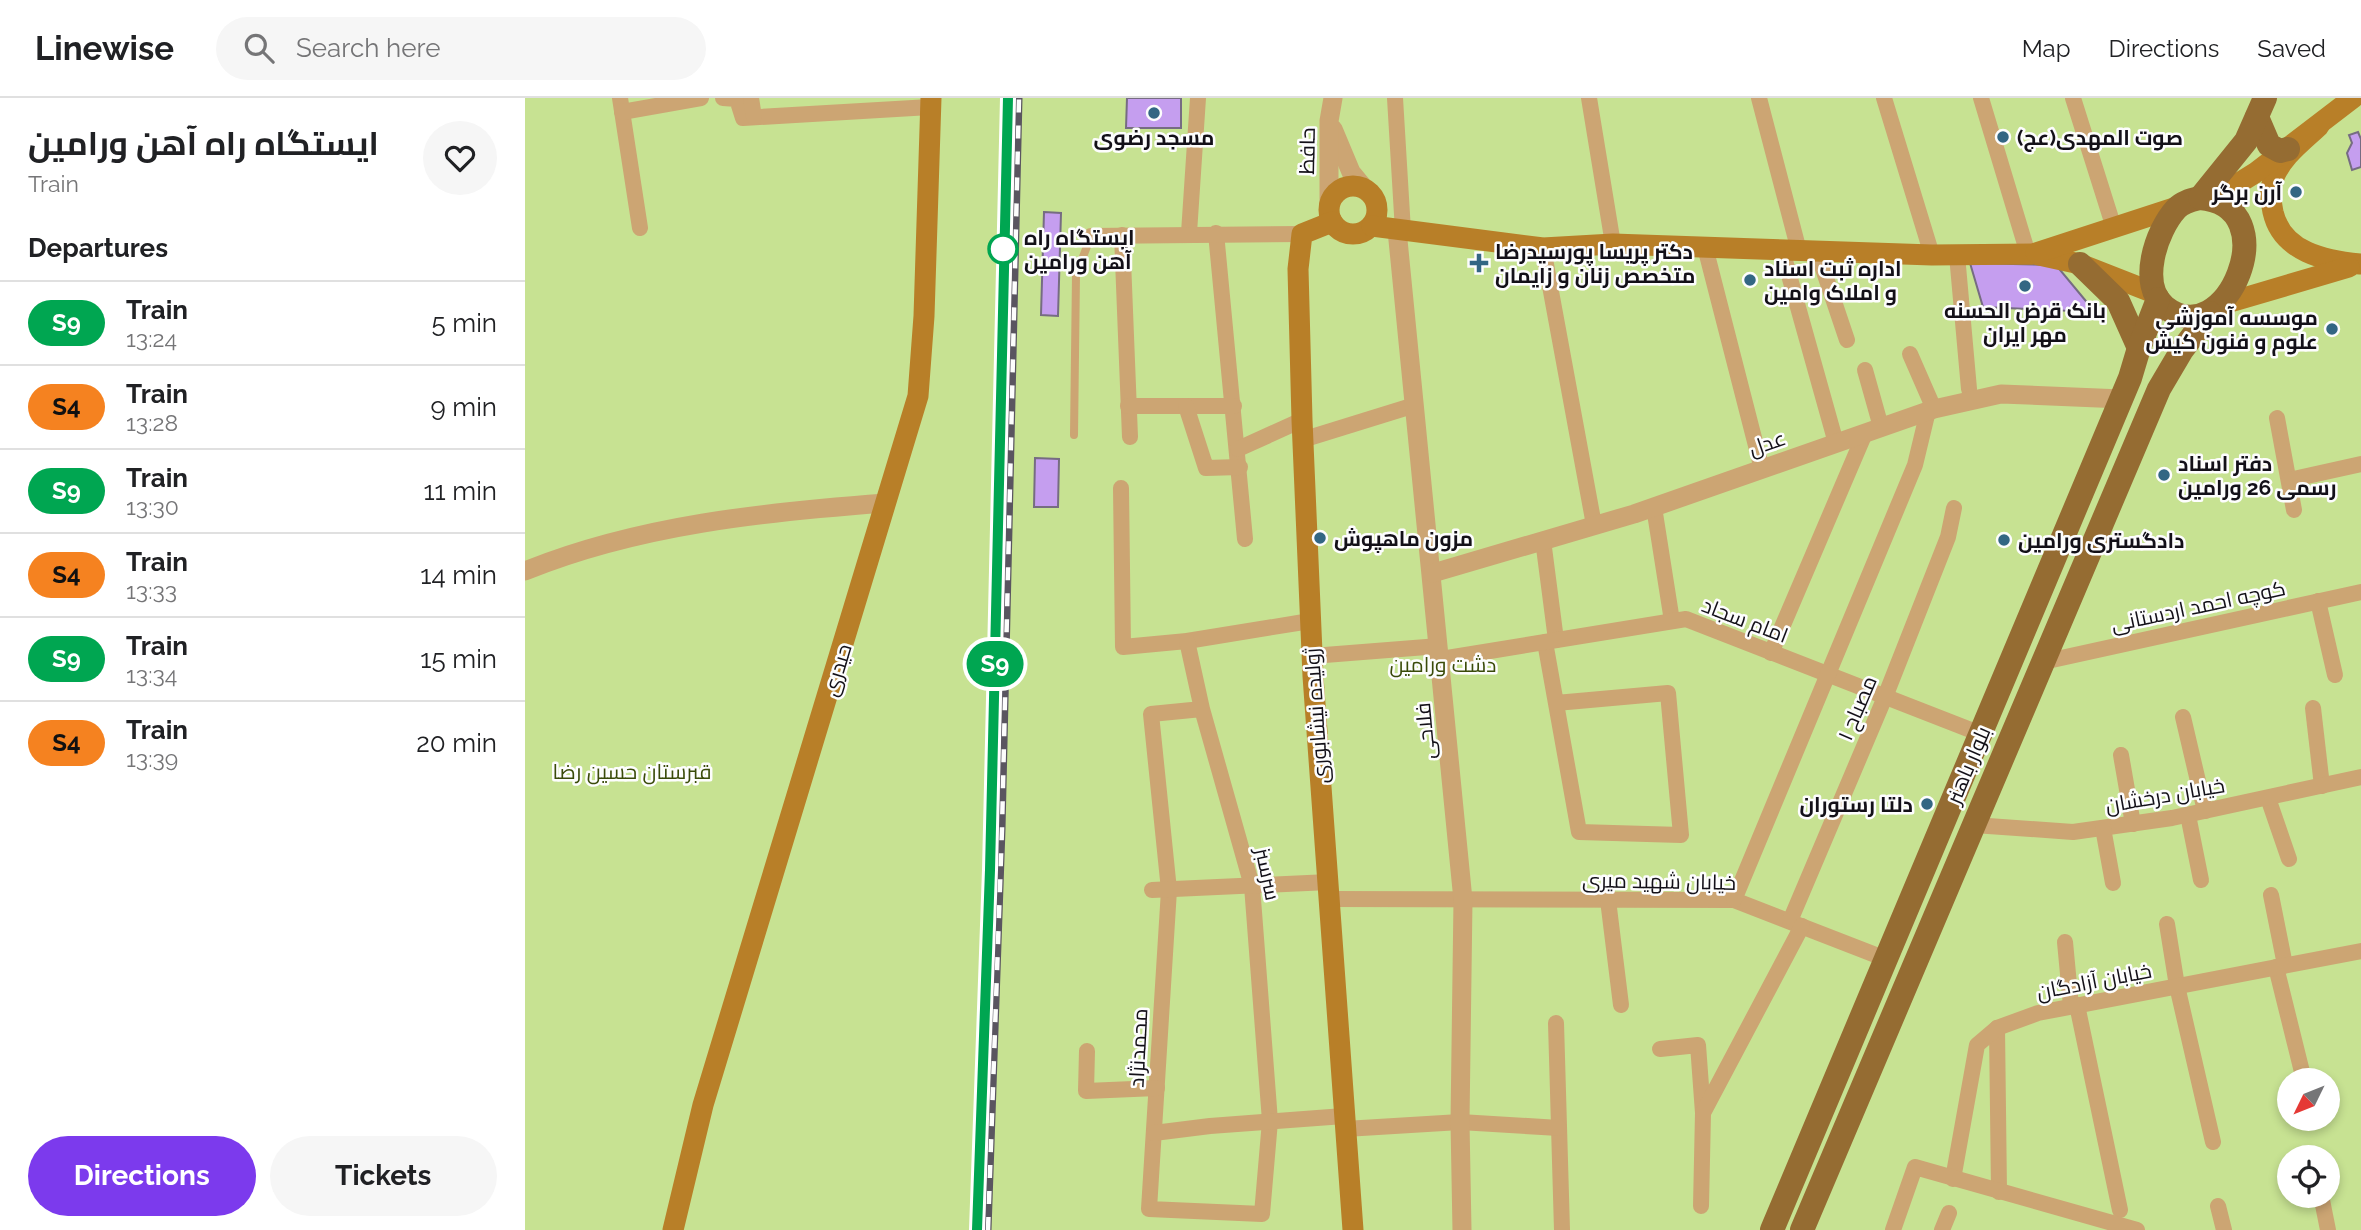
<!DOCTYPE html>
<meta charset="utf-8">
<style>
body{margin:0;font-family:Raleway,Cairo,sans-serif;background:#f6f6f6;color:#202124;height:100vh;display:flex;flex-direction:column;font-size:26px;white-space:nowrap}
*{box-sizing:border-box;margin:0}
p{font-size:23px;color:#757577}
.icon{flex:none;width:38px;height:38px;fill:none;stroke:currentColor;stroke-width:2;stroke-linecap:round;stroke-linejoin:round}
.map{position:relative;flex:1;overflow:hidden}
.panel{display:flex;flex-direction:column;background:#fff;width:525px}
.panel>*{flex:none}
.badge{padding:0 14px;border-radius:23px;font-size:24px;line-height:46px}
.needle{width:46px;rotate:227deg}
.buttons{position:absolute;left:1752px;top:970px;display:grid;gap:14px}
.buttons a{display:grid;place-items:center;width:63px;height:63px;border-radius:50%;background:#fff;box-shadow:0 4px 10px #0003;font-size:35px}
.map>.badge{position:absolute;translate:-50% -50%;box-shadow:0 0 0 4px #fff}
h2{padding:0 28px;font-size:26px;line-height:63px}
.round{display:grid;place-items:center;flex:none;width:74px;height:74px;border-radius:37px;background:#f6f6f6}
.overview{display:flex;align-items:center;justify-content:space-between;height:119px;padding:0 28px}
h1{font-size:33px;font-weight:700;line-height:52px}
.button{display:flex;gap:14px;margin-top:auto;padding:14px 28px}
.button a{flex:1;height:80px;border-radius:42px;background:#7c3aed;color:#fff;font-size:28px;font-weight:700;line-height:80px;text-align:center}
.button a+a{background:#f6f6f6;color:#202124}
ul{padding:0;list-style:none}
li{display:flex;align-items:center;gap:21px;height:84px;padding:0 28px;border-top:2px solid #e0e0e0}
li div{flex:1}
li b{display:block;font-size:26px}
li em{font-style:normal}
li .badge{min-width:77px;font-weight:700;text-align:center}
header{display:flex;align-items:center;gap:42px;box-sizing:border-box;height:98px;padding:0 35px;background:#fff;border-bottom:2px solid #e0e0e0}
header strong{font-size:33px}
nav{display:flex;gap:38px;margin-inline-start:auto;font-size:24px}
.search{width:490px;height:63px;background:#f6f6f6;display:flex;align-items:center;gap:18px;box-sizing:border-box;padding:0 24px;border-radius:38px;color:#757577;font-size:26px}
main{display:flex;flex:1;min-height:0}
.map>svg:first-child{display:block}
.green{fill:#c7e292;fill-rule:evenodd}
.building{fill:#c59eef;stroke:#766c82;stroke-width:2}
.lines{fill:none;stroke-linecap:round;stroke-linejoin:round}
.service{stroke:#cca573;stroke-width:8}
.minor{stroke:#cca573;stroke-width:16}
.tertiary{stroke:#cca573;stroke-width:19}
.secondary{stroke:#b87f28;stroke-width:21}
.primary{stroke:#956c32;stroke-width:24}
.rail-casing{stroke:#5a5560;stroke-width:7}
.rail{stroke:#fdfdfd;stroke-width:4.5;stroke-dasharray:13;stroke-linecap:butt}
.line-casing{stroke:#fff;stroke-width:16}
.line{stroke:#00a651;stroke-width:10}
.poi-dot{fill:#336683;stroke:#fdfdfd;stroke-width:2.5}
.stop-dot{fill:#fff;stroke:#00a651;stroke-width:3.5}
.labels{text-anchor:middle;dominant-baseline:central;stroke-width:5;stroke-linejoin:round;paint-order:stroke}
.poi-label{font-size:21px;font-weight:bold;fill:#131018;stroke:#fdfdfd;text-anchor:start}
.street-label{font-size:21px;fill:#131018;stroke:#fdfdfd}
.stop-label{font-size:21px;font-weight:bold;fill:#131018;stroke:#fdfdfd;text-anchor:start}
.park-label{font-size:21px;fill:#3a4b09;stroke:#fdfdfd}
</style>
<header>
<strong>Linewise</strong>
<div class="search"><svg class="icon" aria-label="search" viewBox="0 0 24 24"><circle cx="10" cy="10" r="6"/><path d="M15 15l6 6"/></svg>Search here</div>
<nav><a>Map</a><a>Directions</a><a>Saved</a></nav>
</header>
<main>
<section class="panel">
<div class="overview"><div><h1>ایستگاه راه آهن ورامین</h1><p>Train</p></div><a class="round"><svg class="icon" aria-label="heart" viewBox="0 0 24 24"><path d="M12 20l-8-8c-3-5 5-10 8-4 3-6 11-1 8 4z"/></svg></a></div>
<h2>Departures</h2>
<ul>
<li><span class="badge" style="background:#00a651;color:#fff">S9</span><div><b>Train</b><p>13:24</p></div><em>5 min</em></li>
<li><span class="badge" style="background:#f58220;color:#111">S4</span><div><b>Train</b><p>13:28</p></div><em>9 min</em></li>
<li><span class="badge" style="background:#00a651;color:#fff">S9</span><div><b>Train</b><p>13:30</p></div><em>11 min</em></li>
<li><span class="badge" style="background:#f58220;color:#111">S4</span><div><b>Train</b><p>13:33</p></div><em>14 min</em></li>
<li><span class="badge" style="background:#00a651;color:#fff">S9</span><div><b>Train</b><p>13:34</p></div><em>15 min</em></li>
<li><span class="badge" style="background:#f58220;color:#111">S4</span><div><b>Train</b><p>13:39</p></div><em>20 min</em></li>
</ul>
<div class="button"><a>Directions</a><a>Tickets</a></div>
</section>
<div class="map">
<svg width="1836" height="1132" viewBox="0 0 1836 1132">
<rect width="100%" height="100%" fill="#f3ecfc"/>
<!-- green -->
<path class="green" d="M 0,0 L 1836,0 L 1836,1132 L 0,1132 ZM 1764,982 L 1802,982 L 1802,1020 L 1764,1020 ZM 1764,1059 L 1802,1059 L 1802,1097 L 1764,1097 Z"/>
<!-- building -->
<g class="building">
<path d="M 602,0 L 656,0 L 656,30 L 601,30 Z"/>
<path d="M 1833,34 L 1836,41 L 1836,69 L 1827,72 L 1822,55 L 1827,45 L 1824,37 Z"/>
<path d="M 519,114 L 536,115 L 533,218 L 516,217 Z"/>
<path d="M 1445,165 L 1531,167 L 1570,214 L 1458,209 Z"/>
<path d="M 510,360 L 534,361 L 533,409 L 509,409 Z"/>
</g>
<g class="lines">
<!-- service -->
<path class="service" d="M 549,337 L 551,177 L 566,138"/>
<!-- minor -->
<g class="minor">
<path d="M 95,0 L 115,130"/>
<path d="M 198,0 L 212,1 L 218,20 L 405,9"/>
<path d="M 226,0 L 229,19"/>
<path d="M 870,0 L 878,133"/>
<path d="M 1064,0 L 1088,146"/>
<path d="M 1234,0 L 1274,153"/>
<path d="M 1359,0 L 1407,157"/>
<path d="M 1456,0 L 1503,156"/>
<path d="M 1548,0 L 1589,130"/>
<path d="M 97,14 L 176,0"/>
<path d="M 664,135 L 673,0"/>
<path d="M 691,135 L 720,441"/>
<path d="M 597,137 L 605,339"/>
<path d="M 566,138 L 777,136"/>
<path d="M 1180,149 L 1237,371"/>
<path d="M 1018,150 L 1069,427"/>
<path d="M 1257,152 L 1311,345"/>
<path d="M 1292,153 L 1322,242"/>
<path d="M 1432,157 L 1444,291"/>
<path d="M 1385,256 L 1409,311"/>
<path d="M 1340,272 L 1356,329"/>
<path d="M 603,308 L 709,308"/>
<path d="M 661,308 L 681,370 L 715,369"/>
<path d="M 1752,320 L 1769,412"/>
<path d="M 777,342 L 890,307"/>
<path d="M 713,351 L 777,322"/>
<path d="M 1764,382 L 1836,366"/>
<path d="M 596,390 L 598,549 L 662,543 L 785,523"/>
<path d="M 1129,409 L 1147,523"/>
<path d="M 1018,442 L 1031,542"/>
<path d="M 1793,503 L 1810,577"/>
<path d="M 662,543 L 677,611 L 727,788 L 745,1023 L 737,1116 L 624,1111 L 644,792 L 626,616 L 677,611"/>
<path d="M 1020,544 L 1054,734 L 1156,737 L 1143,595 L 1031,605"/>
<path d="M 1246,555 L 1340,335"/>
<path d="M 787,558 L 914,548"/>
<path d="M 916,561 L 1161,521 L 1456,636"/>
<path d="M 1518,564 L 1836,494"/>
<path d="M 1788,610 L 1797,688"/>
<path d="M 1658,619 L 1680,713"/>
<path d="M 1596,657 L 1608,726"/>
<path d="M 1743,700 L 1764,761"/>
<path d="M 1663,717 L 1676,782"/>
<path d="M 1449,727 L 1548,734 L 1647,720 L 1836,679"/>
<path d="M 1578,730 L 1588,785"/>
<path d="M 627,792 L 804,784"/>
<path d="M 1746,797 L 1760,867"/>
<path d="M 805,801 L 1209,802 L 1361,861"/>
<path d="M 1083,802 L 1096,907"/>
<path d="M 1209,802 L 1390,367 L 1403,313"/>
<path d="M 1265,823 L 1360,599 L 1423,439 L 1429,410"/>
<path d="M 1642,826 L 1652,888 L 1688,1044"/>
<path d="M 1540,844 L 1546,908"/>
<path d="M 1751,869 L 1779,982"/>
<path d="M 1552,907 L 1595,1112"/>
<path d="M 1031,925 L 1037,1132"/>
<path d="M 1472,930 L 1474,1094"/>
<path d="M 1135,951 L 1173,947 L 1178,1015"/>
<path d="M 562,953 L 561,993 L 632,990"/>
<path d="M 820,1031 L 935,1024 L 1034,1030"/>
<path d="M 629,1035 L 685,1028 L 819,1018"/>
<path d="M 1428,1081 L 1452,947 L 1472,930 L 1513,915 L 1836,853"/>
<path d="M 1796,1097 L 1803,1132"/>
<path d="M 1176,1108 L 1178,1015 L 1277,828"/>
<path d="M 1693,1108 L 1699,1132"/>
<path d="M 1368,1132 L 1390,1069 L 1612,1132"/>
<path d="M 1417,1132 L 1424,1115"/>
</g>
<!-- tertiary -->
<g class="tertiary">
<path d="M 808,31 L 826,74 L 840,91"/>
<path d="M 804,107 L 804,23 L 808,0"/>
<path d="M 872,132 L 938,802 L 935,1024 L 937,1132"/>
<path d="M 0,473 C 113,427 240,414 361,405"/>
<path d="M 908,475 L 1109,416 L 1409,311 L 1476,296 L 1597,301"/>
</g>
<!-- secondary -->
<g class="secondary">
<path d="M 1794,28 C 1778,43 1755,60 1748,82 C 1744,93 1746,103 1748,114 C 1757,154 1800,163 1835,166"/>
<circle cx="828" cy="112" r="24"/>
<path d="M 1688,101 L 1730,75 L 1828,0"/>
<path d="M 807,124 L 777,136 L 773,171 L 777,322 L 788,578 L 828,1132"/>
<path d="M 847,128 L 1018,150 L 1088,146 L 1407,157 L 1509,156 L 1555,166 L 1629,195"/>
<path d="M 1511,155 L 1652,109"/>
<path d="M 1695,207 L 1824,169"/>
<path d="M 148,1132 L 178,1007 L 393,298 L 399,218 L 406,0"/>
</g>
<!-- primary -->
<g class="primary">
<path d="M 1732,19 L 1744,47 L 1755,53 L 1763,51"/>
<path d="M 1675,100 C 1764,107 1701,258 1640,209 C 1613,187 1631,133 1651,111 C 1657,104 1667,102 1675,100 Z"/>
<path d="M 1675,100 L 1721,43 L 1740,0"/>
<path d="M 1555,166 L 1593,203 L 1614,250"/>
<path d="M 1247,1132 L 1605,280 L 1614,250 L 1633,201"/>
<path d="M 1277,1132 L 1634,291 L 1657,252 L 1685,215"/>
</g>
<!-- rail casing -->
<g class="rail-casing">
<g id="rail">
<path d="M 454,1071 L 471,540 L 483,0"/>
<path d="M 452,1132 L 453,1102"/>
<path d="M 463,1132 L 477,731 L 494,0"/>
</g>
</g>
<!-- rail -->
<use href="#rail" class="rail"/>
</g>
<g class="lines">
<!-- line casing -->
<g class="line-casing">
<path id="line" d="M 452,1132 L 465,772 L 483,0"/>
</g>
<!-- line -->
<use href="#line" class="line"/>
</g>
<!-- markers -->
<g class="poi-dot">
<circle cx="629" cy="15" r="7"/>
<circle cx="1478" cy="39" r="7"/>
<circle cx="1771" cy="94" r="7"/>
<path d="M950.5 154.5h7v7h7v7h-7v7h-7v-7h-7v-7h7z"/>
<circle cx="1225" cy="182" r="7"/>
<circle cx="1500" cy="188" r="7"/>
<circle cx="1807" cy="231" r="7"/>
<circle cx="1639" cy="377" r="7"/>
<circle cx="795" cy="440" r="7"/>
<circle cx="1479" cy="442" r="7"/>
<circle cx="1402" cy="706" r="7"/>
</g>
<circle class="stop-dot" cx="478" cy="151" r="14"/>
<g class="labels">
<!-- poi labels -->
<g class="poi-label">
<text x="629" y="39" text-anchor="middle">مسجد رضوی</text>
<text x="1492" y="39">صوت المهدی(عج)</text>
<text x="1757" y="94" text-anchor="end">آرن برگر</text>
<text x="970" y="153">دکتر پریسا پورسیدرضا<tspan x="970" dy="24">متخصص زنان و زایمان</tspan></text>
<text x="1239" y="170">اداره ثبت اسناد<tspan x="1239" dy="24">و املاک وامین</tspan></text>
<text x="1500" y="212" text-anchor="middle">بانک قرض الحسنه<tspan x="1500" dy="24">مهر ایران</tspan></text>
<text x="1793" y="219" text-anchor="end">موسسه آموزشی<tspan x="1793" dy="24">علوم و فنون کیش</tspan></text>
<text x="1653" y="365">دفتر اسناد<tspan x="1653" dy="24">رسمی 26 ورامین</tspan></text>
<text x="809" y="440">مزون ماهپوش</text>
<text x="1493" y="442">دادگستری ورامین</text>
<text x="1388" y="706" text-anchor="end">دلتا رستوران</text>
</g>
<!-- street labels -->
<g class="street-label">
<text transform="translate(782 53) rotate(-89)">حافظ</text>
<text transform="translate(1242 345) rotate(-19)">عدل</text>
<text transform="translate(1673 508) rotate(-12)">کوچه احمد اردستانی</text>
<text transform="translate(1220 522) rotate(21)">امام سجاد</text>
<text transform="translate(312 572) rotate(-73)">حیدری</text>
<text transform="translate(1332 610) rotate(-67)">مصباح ۱</text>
<text transform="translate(791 618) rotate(-94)">ژولیده نیشابوری</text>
<text transform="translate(900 633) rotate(-95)">فلاحی</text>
<text transform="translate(1443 667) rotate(-67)">بلوار باهنر</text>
<text transform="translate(1640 697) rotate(-10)">خیابان درخشان</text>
<text transform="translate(743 776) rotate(78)">سرسبز</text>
<text transform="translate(1134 783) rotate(1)">خیابان شهید میری</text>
<text transform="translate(1569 883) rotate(-11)">خیابان آزادگان</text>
<text transform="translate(613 950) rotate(-87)">محمدنژاد</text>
</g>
<!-- stop labels -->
<g class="stop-label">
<text x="499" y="139">ایستگاه راه<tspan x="499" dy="24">آهن ورامین</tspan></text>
</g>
<!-- park labels -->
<g class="park-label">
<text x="918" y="566">دشت ورامین</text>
<text x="107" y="673">قبرستان حسین رضا</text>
</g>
</g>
</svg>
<div class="buttons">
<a><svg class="needle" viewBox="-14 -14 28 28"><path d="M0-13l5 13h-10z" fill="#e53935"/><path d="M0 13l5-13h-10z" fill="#757577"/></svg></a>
<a><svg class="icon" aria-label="locate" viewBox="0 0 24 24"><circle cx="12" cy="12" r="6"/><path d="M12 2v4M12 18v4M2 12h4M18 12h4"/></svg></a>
</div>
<b class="badge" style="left:470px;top:566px;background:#00a651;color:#fff">S9</b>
</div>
</main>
